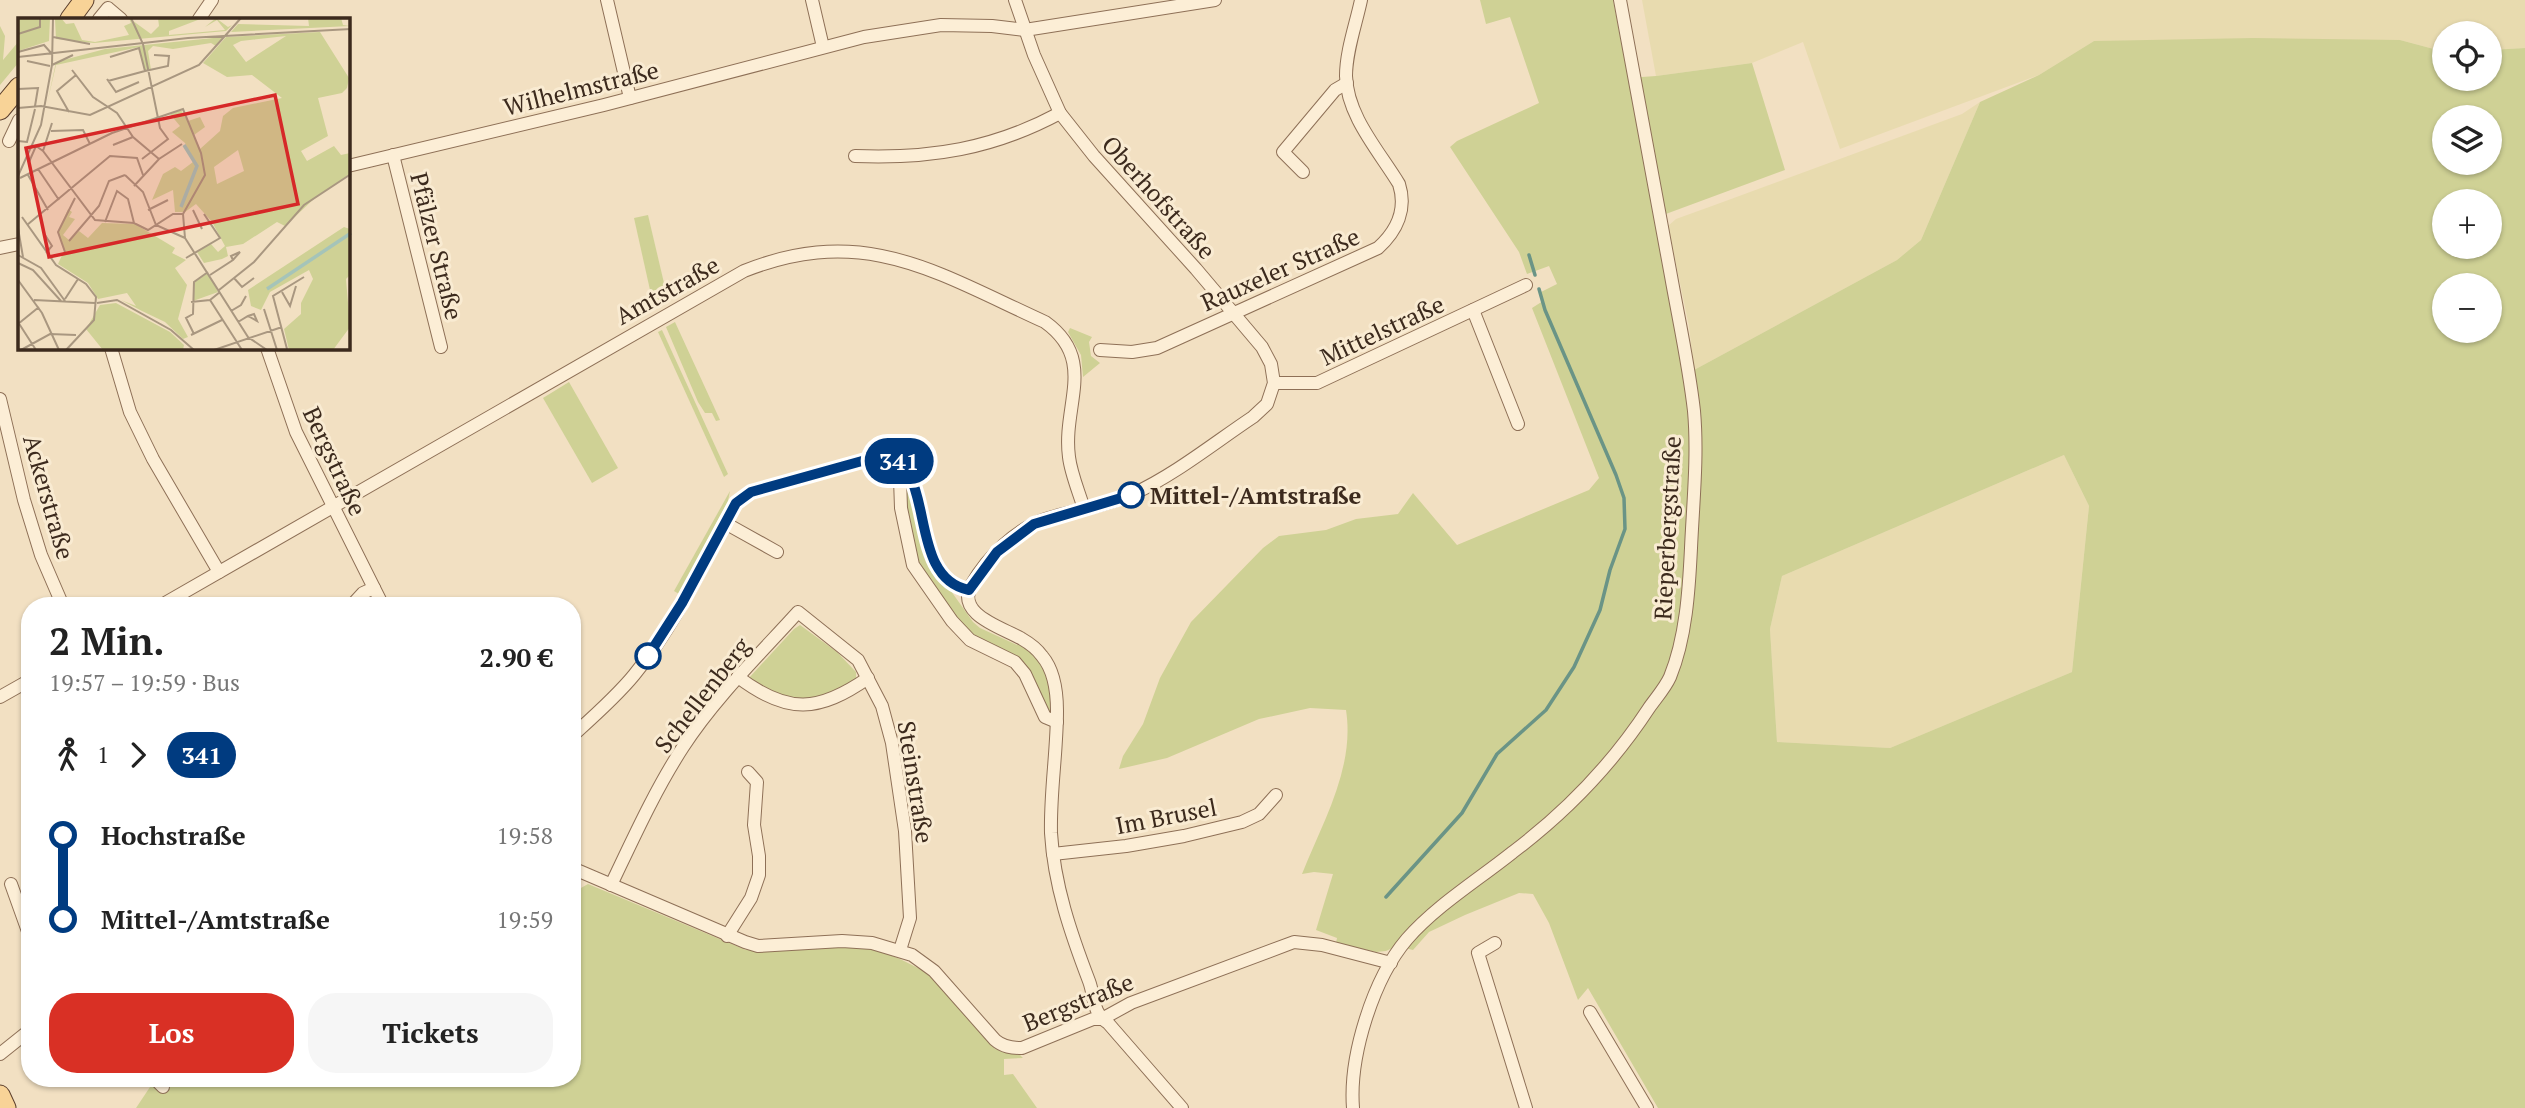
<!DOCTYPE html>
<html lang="de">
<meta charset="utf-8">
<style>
body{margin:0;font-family:"PT Serif",serif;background:#f6f6f6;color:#222;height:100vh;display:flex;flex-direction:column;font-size:26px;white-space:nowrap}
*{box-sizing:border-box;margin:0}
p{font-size:23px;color:#767676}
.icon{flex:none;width:38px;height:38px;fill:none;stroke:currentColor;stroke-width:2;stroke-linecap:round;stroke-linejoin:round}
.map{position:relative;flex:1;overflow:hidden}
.sheet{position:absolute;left:21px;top:597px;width:560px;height:490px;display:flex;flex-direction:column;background:#fff;border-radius:28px;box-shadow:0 2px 5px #0004}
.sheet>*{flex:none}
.badge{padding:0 14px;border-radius:23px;font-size:24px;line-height:46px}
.controls{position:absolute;left:2432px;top:21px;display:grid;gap:14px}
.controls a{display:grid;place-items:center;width:70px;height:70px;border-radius:50%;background:#fff;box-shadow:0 2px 5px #0004;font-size:35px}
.map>.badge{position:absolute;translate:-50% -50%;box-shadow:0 0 0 4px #fff}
.legs{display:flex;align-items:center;gap:10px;height:77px;padding:0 28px;font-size:23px}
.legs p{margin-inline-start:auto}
.overview{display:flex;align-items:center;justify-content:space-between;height:119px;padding:0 28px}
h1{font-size:38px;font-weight:700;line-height:52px}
.primary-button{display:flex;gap:14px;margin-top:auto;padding:14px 28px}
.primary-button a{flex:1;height:80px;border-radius:28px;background:#d93025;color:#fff;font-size:28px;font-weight:700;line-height:80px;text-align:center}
.primary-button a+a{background:#f6f6f6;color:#222}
ul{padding:0 28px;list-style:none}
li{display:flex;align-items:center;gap:24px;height:84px;font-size:26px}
li i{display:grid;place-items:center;width:10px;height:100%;margin:0 9px;background:currentColor}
li i::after{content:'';width:18px;height:18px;margin:-9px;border:5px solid;border-radius:50%;background:#fff}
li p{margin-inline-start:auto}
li:first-child i{background:linear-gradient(#0000 50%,currentColor 0)}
li:last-child i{background:linear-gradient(currentColor 50%,#0000 0)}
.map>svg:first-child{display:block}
.farmland{fill:#e8dbaf}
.green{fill:#cfd195;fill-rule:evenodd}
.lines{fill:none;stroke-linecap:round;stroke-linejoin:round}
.stream{stroke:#6a9486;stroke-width:3.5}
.minor-casing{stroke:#8e7057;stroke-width:14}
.primary-casing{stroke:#5b3e2c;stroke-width:21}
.minor{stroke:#fceed6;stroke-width:12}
.primary{stroke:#f8d397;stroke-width:19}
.line-1-casing{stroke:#fff;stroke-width:16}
.line-1{stroke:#003b80;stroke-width:10}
.stop-1-dot{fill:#fff;stroke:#003b80;stroke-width:3.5}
.labels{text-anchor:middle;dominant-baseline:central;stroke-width:6;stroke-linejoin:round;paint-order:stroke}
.street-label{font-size:24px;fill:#3c2a1d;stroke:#f9ebd2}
.stop-label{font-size:24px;font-weight:bold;fill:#3c2a1d;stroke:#f9ebd2;text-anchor:start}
.inset-river{fill:none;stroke:#a5c4b9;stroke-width:3.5}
.inset-road{fill:none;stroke:#a99780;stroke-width:2}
.view{fill:#d62828;fill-opacity:0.15;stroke:#d62828;stroke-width:3.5}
.inset-edge{fill:none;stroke:#3c2a1d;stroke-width:3.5}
</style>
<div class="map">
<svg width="2525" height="1108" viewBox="0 0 2525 1108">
<rect width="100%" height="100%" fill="#f2e0c2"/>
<!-- farmland -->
<g class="farmland">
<path d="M 1642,0 L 2525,0 L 2525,48 L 2490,50 L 2490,33 L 2445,33 L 2445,52 L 2400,40 L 2094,41 L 2039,75 L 1840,149 L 1803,42 L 1752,63 L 1656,76 Z"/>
<path d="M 1980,102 L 1921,240 L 1897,260 L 1694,370 L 1689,326 L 1668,226 L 1676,219 L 1712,206 L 1962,114 Z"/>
<path d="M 2064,455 L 2089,506 L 2072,672 L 1890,748 L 1777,742 L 1770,629 L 1782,576 Z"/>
</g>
<!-- green -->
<g class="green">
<path d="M 1480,0 L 1613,0 L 1628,78 L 1656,76 L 1752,63 L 1785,170 L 1655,218 L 1694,370 L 1897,260 L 1921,240 L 1980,102 L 2039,75 L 2094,41 L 2254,38 L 2400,40 L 2445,52 L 2445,79 L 2490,79 L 2490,50 L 2525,48 L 2525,1108 L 1658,1108 L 1588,988 L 1578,1000 L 1549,923 L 1533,894 L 1519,893 L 1465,915 L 1429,932 L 1413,950 L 1397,946 L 1386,951 L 1376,952 L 1336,943 L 1337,938 L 1316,930 L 1333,874 L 1314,872 L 1302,874 C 1323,821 1355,768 1346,710 L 1310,708 L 1259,719 L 1167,758 L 1119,769 L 1123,756 L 1143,724 L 1160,678 L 1191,622 L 1263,548 L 1279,536 L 1326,530 L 1356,519 L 1398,514 L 1413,493 L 1457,545 L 1589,490 L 1599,478 L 1532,308 L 1543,301 L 1539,293 L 1557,284 L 1549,266 L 1527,274 L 1519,252 L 1450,147 L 1457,141 L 1539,103 L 1510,17 L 1486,24 ZM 2445,117 L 2490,117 L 2490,163 L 2445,163 ZM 2445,201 L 2490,201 L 2490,247 L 2445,247 ZM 2445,285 L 2490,285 L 2490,331 L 2445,331 ZM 2064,455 L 2089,506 L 2072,672 L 1890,748 L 1777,742 L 1770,629 L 1782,576 Z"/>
<path d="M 0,26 L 5,36 L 3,60 L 19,41 L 19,62 L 0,85 Z"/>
<path d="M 648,215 L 668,300 L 654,308 L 634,218 Z"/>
<path d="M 675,322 L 720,420 L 716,421 L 712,413 L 705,413 L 698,402 L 666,327 Z"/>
<path d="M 1070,328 L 1092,337 L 1089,342 L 1091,356 L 1100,363 L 1083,377 L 1081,355 L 1068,332 Z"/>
<path d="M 662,330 L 728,474 L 724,477 L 658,332 Z"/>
<path d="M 569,382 L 618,468 L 592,483 L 543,398 Z"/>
<path d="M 905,477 L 924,553 L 973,622 L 980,628 L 1017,645 L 1022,643 C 1049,668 1049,677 1053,713 L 1050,714 L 1026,669 L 968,633 L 918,567 L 905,498 Z"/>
<path d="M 730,491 L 728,501 L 679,594 L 674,591 Z"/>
<path d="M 800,625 L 837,652 L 856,672 L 856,679 C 812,710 792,701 748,679 L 794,629 Z"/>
<path d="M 588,884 L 746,950 L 777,951 L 846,946 L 877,950 L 900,959 L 922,970 L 937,982 L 995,1049 L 1020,1055 L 1023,1058 L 1004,1059 L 1004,1075 L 1013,1074 L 1037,1108 L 136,1108 L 156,1078 L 572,1078 L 572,893 Z"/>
</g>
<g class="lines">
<!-- stream -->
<g class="stream">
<path d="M 1529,255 L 1535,275"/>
<path d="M 1386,897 L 1462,813 L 1497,754 L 1546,710 L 1574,667 L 1600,610 L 1610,570 L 1625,529 L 1624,498 L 1616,475 L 1545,310 L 1539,289"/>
</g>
<!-- minor casing -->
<g class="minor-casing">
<g id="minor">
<path d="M 607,0 L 630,98"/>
<path d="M 812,0 L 823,47"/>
<path d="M 1015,0 L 1034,55 L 1060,113 L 1094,156 L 1196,269 L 1262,347 L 1271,364 L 1274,383 L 1267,404 L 1253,417 C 1214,443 1176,474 1133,494 C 1106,506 1074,510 1046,519 C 1016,529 987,557 972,584 C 954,615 1004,628 1022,639 C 1029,643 1037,649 1042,656 C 1054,670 1057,693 1057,711 C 1057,752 1050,792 1051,833 C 1054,885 1071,934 1089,981 C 1095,997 1092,1013 1108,1023 L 1182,1108"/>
<path d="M 99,19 L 108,8 L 121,19"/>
<path d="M 199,19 L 212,0"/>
<path d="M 9,141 L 19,120"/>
<path d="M 393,155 L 441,347"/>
<path d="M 855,156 C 930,159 993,149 1060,113"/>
<path d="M 348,166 L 604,105 L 864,37 L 941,25 L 992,26 L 1025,30 L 1215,0"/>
<path d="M 1303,172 L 1283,152 L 1335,90 L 1347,83"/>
<path d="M 0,248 L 19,244"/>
<path d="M 1473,310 L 1518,424"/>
<path d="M 111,348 L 130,412 L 153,459 L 219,572"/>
<path d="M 267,348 L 296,432 L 383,606"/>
<path d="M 1100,350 L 1132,352 L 1157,348 L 1378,248 C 1397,231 1407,209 1399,184 C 1379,151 1347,116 1346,76 C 1346,51 1356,24 1361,0"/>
<path d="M 1274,383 L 1317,383 L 1526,285"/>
<path d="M 0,399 L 24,500 L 41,555 L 63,606"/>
<path d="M 907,470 L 900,479 L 901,508 L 913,565 L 952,621 L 970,640 L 1015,662 L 1025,674 L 1045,717 L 1057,722"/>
<path d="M 725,523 L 777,552"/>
<path d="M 160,606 L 744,271 C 865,223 937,273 1045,322 C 1098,360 1062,405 1069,457 C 1071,474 1079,492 1084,509"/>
<path d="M 351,606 L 363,593 L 374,588"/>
<path d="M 738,677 C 788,715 819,712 868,678"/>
<path d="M 0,697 L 30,680"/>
<path d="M 572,736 C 593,717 616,697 634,675 C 676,624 704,561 736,503 L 751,492 L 880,456 C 940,459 903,577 969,590"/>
<path d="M 1053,854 L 1126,846 L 1184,836 L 1242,822 L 1259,814 L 1276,795"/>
<path d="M 572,868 L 745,942 L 758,946 L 842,941 L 872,943 L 912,955 L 934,971 L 995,1040 C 1003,1047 1012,1048 1022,1048 L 1093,1019 L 1102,1019 L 1131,1003 L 1294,942 L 1322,945 L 1391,963"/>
<path d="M 11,884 L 30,937"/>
<path d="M 611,885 C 633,839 655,790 683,747 C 714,699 760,654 798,612 L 858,660 L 882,706 L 892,743 L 905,831 L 910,918 L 900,950"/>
<path d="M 727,936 L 751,898 L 759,875 L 759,856 L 754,825 L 757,782 L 748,772"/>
<path d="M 1495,943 L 1478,953 L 1526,1108"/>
<path d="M 1590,1012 L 1647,1108"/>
<path d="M 0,1054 L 30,1030"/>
<path d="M 154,1078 L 163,1087"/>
<path d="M 1353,1108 C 1349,1056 1373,979 1407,939 C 1437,905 1478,880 1513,852 C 1566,812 1613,763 1649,708 C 1656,698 1665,688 1670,677 C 1686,638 1689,590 1691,548 C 1693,503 1698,456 1694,411 C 1689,366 1679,321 1671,276 C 1654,184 1637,92 1620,0"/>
</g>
</g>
<!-- primary casing -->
<g class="primary-casing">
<g id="primary">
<path d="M 70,19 L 84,0"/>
<path d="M 0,110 L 19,87"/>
<path d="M 0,1095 L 6,1108"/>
</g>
</g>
<!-- minor -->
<use href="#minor" class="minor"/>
<!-- primary -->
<use href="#primary" class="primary"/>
</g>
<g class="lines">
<!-- line-1 casing -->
<g class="line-1-casing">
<path id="line-1" d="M 648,656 L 682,603 L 736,503 L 751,492 L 880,456 C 940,458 903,577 969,590 L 997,552 L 1034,524 L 1131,495"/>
</g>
<!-- line-1 -->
<use href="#line-1" class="line-1"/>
</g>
<!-- markers -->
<g class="stop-1-dot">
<circle cx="1131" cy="495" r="12"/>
<circle cx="648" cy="656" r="12"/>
</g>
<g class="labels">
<!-- street labels -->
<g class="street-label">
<text transform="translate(581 88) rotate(-14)">Wilhelmstraße</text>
<text transform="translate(1159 197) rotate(48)">Oberhofstraße</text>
<text transform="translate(437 246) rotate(76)">Pfälzer Straße</text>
<text transform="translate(1280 269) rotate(-24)">Rauxeler Straße</text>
<text transform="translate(667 290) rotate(-29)">Amtstraße</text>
<text transform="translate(1382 330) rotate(-25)">Mittelstraße</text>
<text transform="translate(335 461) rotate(65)">Bergstraße</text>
<text transform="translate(49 497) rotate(74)">Ackerstraße</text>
<text transform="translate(1667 528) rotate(-87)">Rieperbergstraße</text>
<text transform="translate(702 695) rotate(-52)">Schellenberg</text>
<text transform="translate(916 782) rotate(81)">Steinstraße</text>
<text transform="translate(1166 816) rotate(-11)">Im Brusel</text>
<text transform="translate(1078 1002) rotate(-22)">Bergstraße</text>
</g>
<!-- stop labels -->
<g class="stop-label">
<text x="1150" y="495">Mittel-/Amtstraße</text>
</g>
</g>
<!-- overview -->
<g transform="translate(18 18)">
<rect width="332" height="332" fill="#f2e0c2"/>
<path d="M 0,0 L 32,0 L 31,23 L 0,33 ZM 43,0 L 48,6 L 56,5 L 64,22 L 77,24 L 111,17 L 106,8 L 113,5 L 111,0 L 133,16 L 141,8 L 140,0 L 185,0 L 151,13 L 151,17 L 207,12 L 199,2 L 187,9 L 198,0 L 210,9 L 214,7 L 208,13 L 76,25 L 38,21 L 37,1 ZM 290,0 L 323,0 L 325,7 L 332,8 L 213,14 L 220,6 L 291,8 ZM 302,14 L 331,60 L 329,70 L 324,75 L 300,80 L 310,118 L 283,133 L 289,143 L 316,128 L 323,137 L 332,135 L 332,156 L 298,179 L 267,208 L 259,204 L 225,226 L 208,229 L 210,238 L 204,241 L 186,245 L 179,234 L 193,226 L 200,234 L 207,228 L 194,204 L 178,186 L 167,194 L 157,194 L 155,172 L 134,182 L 145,156 L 157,149 L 163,153 L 175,144 L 167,125 L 154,114 L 162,108 L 152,96 L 163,92 L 170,103 L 182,99 L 187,109 L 176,117 L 182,131 L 202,113 L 205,98 L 215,90 L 264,80 L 234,57 L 209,59 L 185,45 L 208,19 ZM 268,18 L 228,44 L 215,27 L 223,23 ZM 220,132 L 226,153 L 199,166 L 196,149 ZM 205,19 L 198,28 L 193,25 L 155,31 L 135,28 L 130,33 L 133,52 L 127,52 L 121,29 L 38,47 L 29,86 L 38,44 L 87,31 ZM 50,191 L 54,194 L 51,199 L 57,201 L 45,217 L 51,222 L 61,213 L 70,220 L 84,205 L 117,206 L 157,230 L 154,235 L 168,242 L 157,250 L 169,267 L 160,301 L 170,319 L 165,321 L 147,304 L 124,293 L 103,282 L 118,288 L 109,275 L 80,281 L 70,265 L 40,246 L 46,233 L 40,214 ZM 326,209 L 332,211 L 332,257 L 328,261 L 332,309 L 315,332 L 271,332 L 266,311 L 283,296 L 283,285 L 295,261 L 291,252 L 252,274 L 243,292 L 233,288 L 230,272 ZM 190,255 L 200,274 L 175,283 L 177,264 ZM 98,285 L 152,314 L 166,327 L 165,332 L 85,332 L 68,311 L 82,287 Z" fill="#cfd195" fill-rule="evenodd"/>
<path class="inset-river" d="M 163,189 L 179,148 L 166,127M 249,271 L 333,215"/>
<path class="inset-road" d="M 113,0 L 125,26 L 142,110 L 150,121 L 124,141M 0,16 L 22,9 L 22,0M 35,19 L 72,26M 0,34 L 26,27 L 34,36M 0,39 L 170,20 L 333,11M 92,39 L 121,30 L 127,53 L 150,48 L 151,38 L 136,37M 9,43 L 32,48M 34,47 L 55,37M 54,52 L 75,79 L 99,95 L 115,119 L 141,141M 89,61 L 98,74 L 121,64M 90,63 L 127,53M 0,71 L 20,70 L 17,88M 0,90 L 23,88 L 72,97 L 181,47 L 223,0M 51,94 L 39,73 L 58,57M 33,113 L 65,112 L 72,126M 0,123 L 9,124 L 17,91M 95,127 L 115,119M 25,133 L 34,105M 11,144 L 18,128 L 25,133 L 77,202 L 116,205 L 130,212 L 155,196 L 165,196M 20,151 L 41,182M 10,157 L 30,192M 107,157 L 125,174 L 138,207 L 167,220M 0,158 L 23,107 L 34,47 L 35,0M 2,160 L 94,115 L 165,91 L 183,135 L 187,157 L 165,196 L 167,220 L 230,319 L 249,332M 116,168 L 141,141 L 164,126M 130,192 L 150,182M 175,192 L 184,211M 4,199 L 38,247 L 68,266 L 78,279 L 76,302 L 48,332M 87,204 L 99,173 L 110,181 L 116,205M 9,207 L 92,138 L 119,140 L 125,157M 0,210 L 5,239M 27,217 L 34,228 L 28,235M 51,223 L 81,188 L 91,163 L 107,157M 47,234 L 40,214 L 57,180M 0,237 L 23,250 L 47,283M 168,240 L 202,220 L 186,196M 0,245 L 15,252 L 43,283M 192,257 L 215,242 L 222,234 L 213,238 L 215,242M 216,260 L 224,269 L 236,260M 0,262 L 24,295 L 41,332M 201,272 L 236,244 L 286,187 L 333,156M 264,274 L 272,288 L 278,268M 47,281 L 60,261M 16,282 L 77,285M 192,282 L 224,332M 173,284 L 192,282 L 202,274M 79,285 L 99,282 L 153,312 L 176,332M 246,291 L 259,332M 213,293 L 223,287 L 228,278M 0,304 L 18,332M 220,304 L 230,298 L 236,296 L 239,303 L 230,298M 0,306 L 21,289M 176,316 L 168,300 L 175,296 L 176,264 L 190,254M 173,317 L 204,302M 269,331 L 255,278 L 286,259M 3,332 L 32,316 L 58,317M 196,332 L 264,309"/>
<path class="view" d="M 257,77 L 280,186 L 31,239 L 8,130 Z"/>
<rect width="332" height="332" class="inset-edge"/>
</g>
</svg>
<div class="controls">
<a><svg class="icon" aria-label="locate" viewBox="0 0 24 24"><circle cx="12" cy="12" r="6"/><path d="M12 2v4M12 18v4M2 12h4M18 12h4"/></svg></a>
<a><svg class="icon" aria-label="layers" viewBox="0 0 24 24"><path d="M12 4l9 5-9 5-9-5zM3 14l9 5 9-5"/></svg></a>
<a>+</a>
<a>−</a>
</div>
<b class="badge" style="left:899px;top:461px;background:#003b80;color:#fff">341</b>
<section class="sheet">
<div class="overview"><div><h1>2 Min.</h1><p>19:57 – 19:59 · Bus</p></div><b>2.90 €</b></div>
<div class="legs"><svg class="icon" aria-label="walk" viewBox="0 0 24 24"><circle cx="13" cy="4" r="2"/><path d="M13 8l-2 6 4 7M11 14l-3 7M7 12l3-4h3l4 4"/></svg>1<svg class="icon" aria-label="forward" viewBox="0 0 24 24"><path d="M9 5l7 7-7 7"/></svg><b class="badge" style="background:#003b80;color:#fff">341</b></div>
<ul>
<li><i style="color:#003b80"></i><b>Hochstraße</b><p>19:58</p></li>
<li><i style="color:#003b80"></i><b>Mittel-/Amtstraße</b><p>19:59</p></li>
</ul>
<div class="primary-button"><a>Los</a><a>Tickets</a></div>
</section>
</div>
